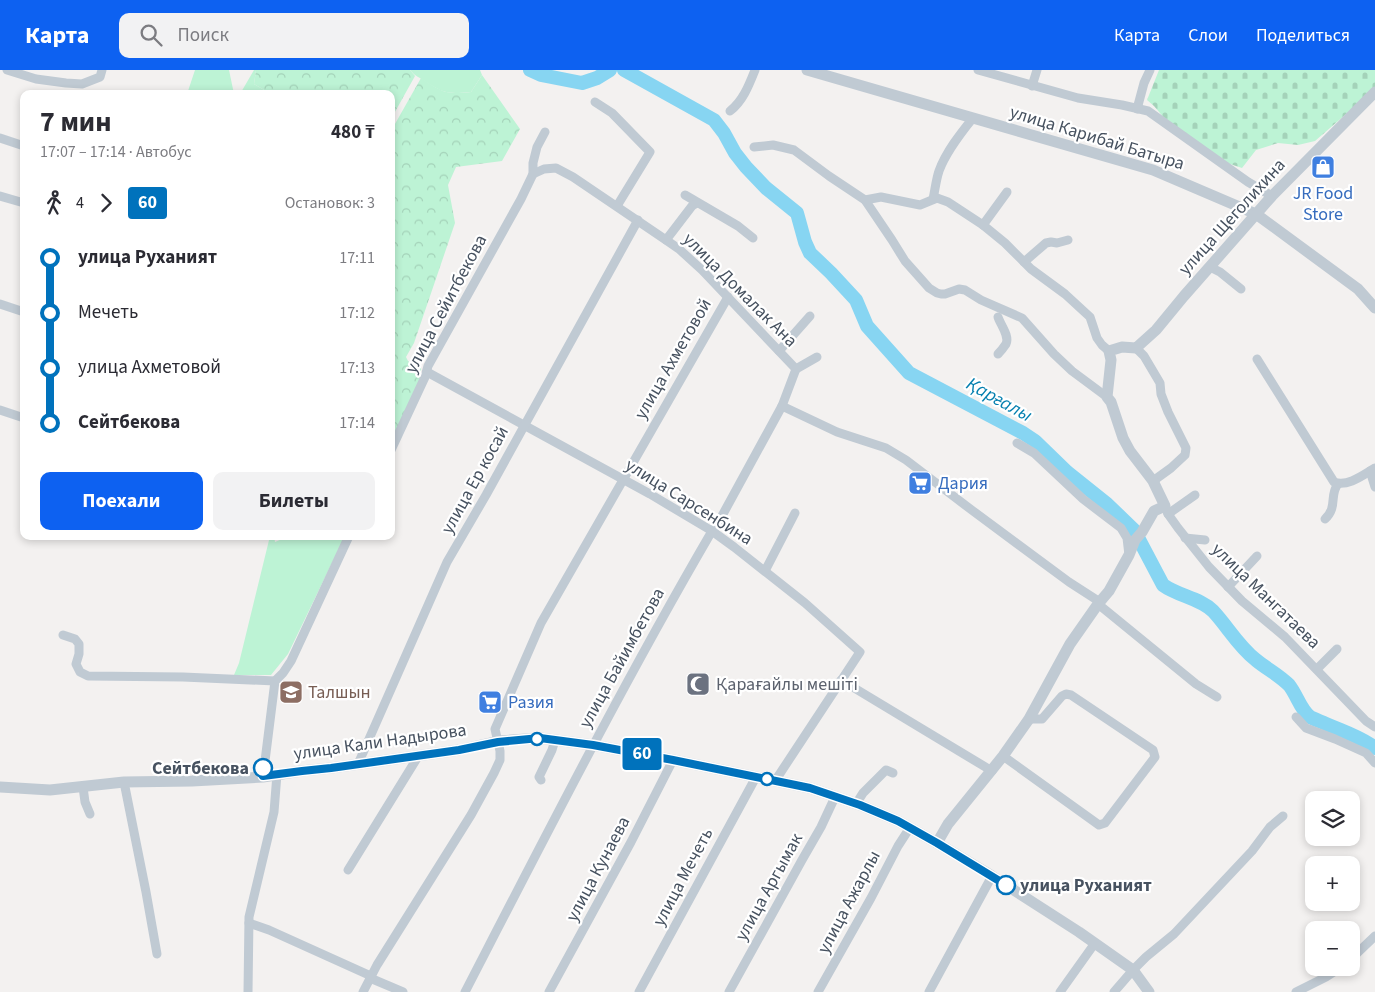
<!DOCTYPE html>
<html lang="ru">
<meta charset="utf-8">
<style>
body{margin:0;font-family:"Source Sans 3",sans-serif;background:#f2f2f3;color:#2b2b33;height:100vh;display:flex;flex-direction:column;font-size:19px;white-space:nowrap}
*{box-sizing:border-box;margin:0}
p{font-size:16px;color:#7c7c81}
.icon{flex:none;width:28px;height:28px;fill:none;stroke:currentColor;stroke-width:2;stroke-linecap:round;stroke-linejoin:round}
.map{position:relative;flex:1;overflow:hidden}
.side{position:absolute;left:20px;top:20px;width:375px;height:450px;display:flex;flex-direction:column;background:#fff;border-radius:10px;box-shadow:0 2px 8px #0003}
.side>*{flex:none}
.badge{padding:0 10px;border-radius:4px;font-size:18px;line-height:32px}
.controls{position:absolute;left:1305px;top:721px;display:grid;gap:10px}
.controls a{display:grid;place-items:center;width:55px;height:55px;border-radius:10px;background:#fff;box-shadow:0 2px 8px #0003;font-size:25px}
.map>.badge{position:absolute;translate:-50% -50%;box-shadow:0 0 0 2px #fff}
.legs{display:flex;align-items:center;gap:8px;height:55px;padding:0 20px;font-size:16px}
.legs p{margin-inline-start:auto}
.overview{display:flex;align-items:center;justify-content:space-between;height:85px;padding:0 20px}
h1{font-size:28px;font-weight:700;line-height:38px}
.primary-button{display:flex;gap:10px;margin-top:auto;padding:10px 20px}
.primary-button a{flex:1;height:58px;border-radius:10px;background:#0d61f1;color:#fff;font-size:20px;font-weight:700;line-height:58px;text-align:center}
.primary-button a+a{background:#f2f2f3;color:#2b2b33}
ul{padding:0 20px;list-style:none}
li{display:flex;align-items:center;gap:18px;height:55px;font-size:19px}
li i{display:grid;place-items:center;width:8px;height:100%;margin:0 6px;background:currentColor}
li i::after{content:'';width:12px;height:12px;margin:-6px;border:4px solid;border-radius:50%;background:#fff}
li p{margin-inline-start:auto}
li:first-child i{background:linear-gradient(#0000 50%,currentColor 0)}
li:last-child i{background:linear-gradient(currentColor 50%,#0000 0)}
header{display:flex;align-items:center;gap:30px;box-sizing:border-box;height:70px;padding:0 25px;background:#0d61f1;color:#fff}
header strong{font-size:24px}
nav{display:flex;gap:28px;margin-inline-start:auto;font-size:18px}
.search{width:350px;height:45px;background:#f2f2f3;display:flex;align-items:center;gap:12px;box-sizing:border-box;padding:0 18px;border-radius:10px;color:#7c7c81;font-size:19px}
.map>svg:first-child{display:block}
.green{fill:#bdf3d5}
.forest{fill:url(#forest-crowns)}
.cemetery{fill:url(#cemetery-stones)}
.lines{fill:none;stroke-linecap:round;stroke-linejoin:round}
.river{stroke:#87d5f2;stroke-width:14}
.minor{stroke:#c0cad3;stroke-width:9}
.tertiary{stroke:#c0cad3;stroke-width:11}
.line-1-casing{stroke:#fff;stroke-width:11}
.line-1{stroke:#0072bc;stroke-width:8}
.stop-1-dot{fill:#fff;stroke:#0072bc;stroke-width:2.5}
.labels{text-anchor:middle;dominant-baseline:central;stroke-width:4.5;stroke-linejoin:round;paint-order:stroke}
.street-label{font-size:18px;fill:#475260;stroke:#fff}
.shop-label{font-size:18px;fill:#366cbe;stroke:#fff;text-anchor:start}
.worship-label{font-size:18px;fill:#5b616d;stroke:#fff;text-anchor:start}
.education-label{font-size:18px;fill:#785e54;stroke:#fff;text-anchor:start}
.stop-label{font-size:18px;font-weight:bold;fill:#475260;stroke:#fff;text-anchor:end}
.water-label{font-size:19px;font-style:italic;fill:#047faf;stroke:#fff}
</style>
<header>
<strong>Карта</strong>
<div class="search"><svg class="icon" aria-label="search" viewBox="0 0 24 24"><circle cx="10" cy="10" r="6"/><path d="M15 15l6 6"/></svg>Поиск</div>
<nav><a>Карта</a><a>Слои</a><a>Поделиться</a></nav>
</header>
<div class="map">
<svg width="1375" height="922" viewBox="0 0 1375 922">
<defs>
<pattern id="forest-crowns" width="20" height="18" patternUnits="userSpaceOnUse" patternTransform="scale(1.25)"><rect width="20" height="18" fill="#bdf3d5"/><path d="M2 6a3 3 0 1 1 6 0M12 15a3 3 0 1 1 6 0" fill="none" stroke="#a4d2b9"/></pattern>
<pattern id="cemetery-stones" width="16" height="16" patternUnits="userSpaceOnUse" patternTransform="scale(1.25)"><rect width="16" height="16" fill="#bdf3d5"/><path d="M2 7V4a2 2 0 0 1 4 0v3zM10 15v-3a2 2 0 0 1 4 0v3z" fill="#a4d2b9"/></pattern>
</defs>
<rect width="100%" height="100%" fill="#f3f1f0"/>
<!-- green -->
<g class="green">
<path d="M 195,0 L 229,0 L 234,24 L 187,24 Z"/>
<path d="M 254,0 L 256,0 L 254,14 L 271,24 L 240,24 Z"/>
<path d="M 410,0 L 480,0 L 482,5 L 471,22 C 449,24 445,24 426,12 C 419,7 416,7 410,0 Z"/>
<path d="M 270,466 L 274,466 L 275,472 L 289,466 L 345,466 L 288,584 L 271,605 L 234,605 L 239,593 Z"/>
</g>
<!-- forest -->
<g class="forest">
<path d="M 256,0 L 410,0 L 415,6 L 391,49 L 391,24 L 271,24 L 254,14 Z"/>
<path d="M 482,5 L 520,59 L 502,91 L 456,97 L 448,115 L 455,153 L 414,273 L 406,287 L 408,291 L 421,298 L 420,310 L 391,372 L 391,61 L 421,8 C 442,22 446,25 471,22 Z"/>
</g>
<!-- cemetery -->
<path class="cemetery" d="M 1159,0 L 1375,0 L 1375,19 L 1315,71 L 1298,75 L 1278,73 L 1256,80 L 1242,98 L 1227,93 L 1165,49 L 1154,36 L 1147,30 Z"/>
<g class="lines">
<!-- river -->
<g class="river">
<path d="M 530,0 L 541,5 L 582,13 L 597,8 L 610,0"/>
<path d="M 624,0 L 714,50 L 724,63 L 735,83 L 746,97 L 766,118 L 797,143 L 805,172 L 810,183 L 831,203 L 856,230 L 867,256 L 909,303 L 1023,363 L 1035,371 L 1067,402 L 1107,434 L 1134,460 L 1163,515 C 1178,526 1200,528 1213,541 C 1228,557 1238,576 1256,590 C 1267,599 1279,605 1289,615 C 1297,625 1300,639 1310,647 C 1314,649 1319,651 1324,653 C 1341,661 1360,666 1375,678"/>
</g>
<!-- minor -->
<g class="minor">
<path d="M 7,0 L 36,9 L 66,13 L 82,14 L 100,7 L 102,0"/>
<path d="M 978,0 L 1078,28 L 1122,35 L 1148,41 L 1248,112 L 1272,126"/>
<path d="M 1032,16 L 1037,0"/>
<path d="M 595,32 L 612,43 L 650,82 L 617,136"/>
<path d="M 1137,39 L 1144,13 L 1150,0"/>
<path d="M 730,41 C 743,31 749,15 755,0"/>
<path d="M 0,68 L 24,76"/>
<path d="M 754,77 L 773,75 L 794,80 L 829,106 L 865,130 L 892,170 L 905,191 L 929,218 L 937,223 L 941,224 L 945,224 L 959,219 L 965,220 L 981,230 L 1022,248 L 1054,284 L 1072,301 L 1107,327"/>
<path d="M 685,125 L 738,156 L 753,168"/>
<path d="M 0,126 L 24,133"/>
<path d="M 933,129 C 935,120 936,110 939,101 C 946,82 960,64 973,48"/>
<path d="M 865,130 L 881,127 L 920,135 L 937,128 L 948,132 L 983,155 L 1005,173 L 1031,199 L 1065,224 L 1090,247 L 1097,268 L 1102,275 L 1109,281"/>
<path d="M 983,155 L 1007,122"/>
<path d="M 666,170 L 692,136 L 697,133"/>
<path d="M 1024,192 L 1046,173 L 1051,172 L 1057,173 L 1068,170"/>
<path d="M 1210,197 L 1220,202 L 1241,219"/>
<path d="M 0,234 L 24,242"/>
<path d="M 998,247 C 1000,254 1010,266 1006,274 C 1004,277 1001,281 998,284"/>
<path d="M 1136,278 L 1144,286 L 1160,313 L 1161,324 L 1168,342 L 1186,378 L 1185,385 L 1171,398 L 1153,411"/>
<path d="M 779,281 L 810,246"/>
<path d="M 1257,289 L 1334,412 C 1348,417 1363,405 1375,398"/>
<path d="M 796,299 L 817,287"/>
<path d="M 427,302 L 650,424 L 712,461 L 734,477 L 805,533 L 860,582 L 775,711"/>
<path d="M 782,336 L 837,362 L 886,378 L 906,390 L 973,441 L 1069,512 L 1100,532"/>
<path d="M 0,340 L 24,348"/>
<path d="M 1017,373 L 1034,383 L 1083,429 L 1121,458 L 1127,468 L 1129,485"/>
<path d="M 391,380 L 425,307 L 428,296 L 521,129 L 533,104 L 533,93 L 537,77 L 545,62"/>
<path d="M 1370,401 L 1375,417"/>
<path d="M 1165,436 L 1168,444 L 1178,458 L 1209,497 L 1242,531 L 1285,567 L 1366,651 L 1375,657"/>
<path d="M 1168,444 L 1195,425"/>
<path d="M 1325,449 C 1338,437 1329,425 1338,414"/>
<path d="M 1185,468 L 1205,470"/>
<path d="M 765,501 L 795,443"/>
<path d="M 1228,517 L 1257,486"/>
<path d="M 1098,534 L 1196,614 L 1217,627"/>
<path d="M 63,565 L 75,569 L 79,574 L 79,584 L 76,594 L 80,602 L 88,606 L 183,607 L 275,611"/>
<path d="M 1317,599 L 1337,579"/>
<path d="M 841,610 L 992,701"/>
<path d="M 1296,647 L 1306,658 L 1335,669 L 1366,683 L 1375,693"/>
<path d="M 1003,686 L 1099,755 L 1105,753 L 1155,687 L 1153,680 L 1071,625 L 1066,624 L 1062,626 L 1042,649 L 1029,649"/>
<path d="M 358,694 L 447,492 L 486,425 L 638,150"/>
<path d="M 263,707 L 275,611 L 283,603 L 291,591 L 349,466"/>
<path d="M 541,710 L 539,707 L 552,680 L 555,670"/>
<path d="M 124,712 L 146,822 L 157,884"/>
<path d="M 83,717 L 85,732 L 90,744"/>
<path d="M 856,734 L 863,723 L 886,700 L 893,703"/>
<path d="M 348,800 L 419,685"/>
<path d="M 249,853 L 269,860 L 371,906"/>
<path d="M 1351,889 L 1375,866"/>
<path d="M 370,908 L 403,922"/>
<path d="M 248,922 L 249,847 L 274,742 L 277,704"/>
<path d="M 363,922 L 377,895 L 471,745 L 494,703 L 500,690 L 500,681 L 495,659 L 541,553 L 728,227"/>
<path d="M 465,922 C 545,767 624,612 712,461 L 717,455 L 782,336 L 796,299 L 702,200 L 679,179 L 666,170 L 573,107 L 556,98 L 544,99 L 533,104"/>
<path d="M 549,922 L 631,772 L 673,690"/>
<path d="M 639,922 L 756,707"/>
<path d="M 729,922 L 802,790 L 821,757 L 835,727"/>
<path d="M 818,922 L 871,828 L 898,776 L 909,759"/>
<path d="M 929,922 L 992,806"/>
<path d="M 1060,922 L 1095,873"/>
<path d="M 1114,922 L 1133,900 L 1146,887 L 1174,864 L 1252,781 L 1270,757 L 1283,746"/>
<path d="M 1296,922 L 1326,907 L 1340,898"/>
</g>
<!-- tertiary -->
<g class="tertiary">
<path d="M 807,0 L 1153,100 L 1256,144 L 1358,219 L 1375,238"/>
<path d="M 0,717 L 50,720 L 124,712 L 192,711 L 263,707 L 301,701 L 331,698 L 459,680 L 499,671 L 540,668 L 593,675 L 673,690 L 810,718 L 860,735 L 898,751 L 937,773 L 992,806 L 1079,862 L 1133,900 L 1149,922"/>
<path d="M 937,773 L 948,754 L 1003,686 L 1029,649 L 1070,574 L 1098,534 L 1109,521 L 1129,485 L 1135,470 L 1142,462 L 1154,441 L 1165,436 L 1153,411 L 1130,381 L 1123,368 L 1111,332 L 1107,327 L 1111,290 L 1109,281 L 1122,277 L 1136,278 L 1156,260 L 1184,226 L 1272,126 L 1375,22"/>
</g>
</g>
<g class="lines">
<!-- line-1 casing -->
<g class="line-1-casing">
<path id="line-1" d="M 263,698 L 263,706 L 302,701 L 331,698 L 459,680 L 498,672 L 540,668 L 593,675 L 673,690 L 810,718 L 860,735 L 898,751 L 937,773 L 1006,815"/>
</g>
<!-- line-1 -->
<use href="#line-1" class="line-1"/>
</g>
<!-- icons -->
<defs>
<g id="shop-square" transform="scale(1.25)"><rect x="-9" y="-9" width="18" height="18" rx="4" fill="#3f7fe0" stroke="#fff"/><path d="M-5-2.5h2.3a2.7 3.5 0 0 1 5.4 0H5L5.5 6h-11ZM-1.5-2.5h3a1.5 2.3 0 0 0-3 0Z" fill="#fff"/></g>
<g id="supermarket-square" transform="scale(1.25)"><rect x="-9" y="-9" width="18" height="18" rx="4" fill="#3f7fe0" stroke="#fff"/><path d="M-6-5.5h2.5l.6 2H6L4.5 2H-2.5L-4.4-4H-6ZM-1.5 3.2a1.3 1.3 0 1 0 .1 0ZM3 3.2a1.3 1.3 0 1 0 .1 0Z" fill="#fff"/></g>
<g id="mosque-square" transform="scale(1.25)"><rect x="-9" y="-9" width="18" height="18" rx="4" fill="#6b7280" stroke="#fff"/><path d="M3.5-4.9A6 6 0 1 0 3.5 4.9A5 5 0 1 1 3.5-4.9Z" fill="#fff"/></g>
<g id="school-square" transform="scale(1.25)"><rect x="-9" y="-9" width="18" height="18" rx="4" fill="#8d6e63" stroke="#fff"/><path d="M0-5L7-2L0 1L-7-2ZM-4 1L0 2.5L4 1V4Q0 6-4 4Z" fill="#fff"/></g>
</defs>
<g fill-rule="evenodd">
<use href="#shop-square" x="1323" y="97"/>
<use href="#supermarket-square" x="920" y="413"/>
<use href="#mosque-square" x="698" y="614"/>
<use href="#school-square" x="291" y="622"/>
<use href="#supermarket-square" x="490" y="632"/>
</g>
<!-- markers -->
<g class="stop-1-dot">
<circle cx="537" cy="669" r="6"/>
<circle cx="263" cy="698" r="9"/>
<circle cx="767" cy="709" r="6"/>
<circle cx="1006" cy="815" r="9"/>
</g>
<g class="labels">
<!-- street labels -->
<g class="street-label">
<text transform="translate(1097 68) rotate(17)">улица Карибай Батыра</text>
<text transform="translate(1232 147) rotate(-48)">улица Щеголихина</text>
<text transform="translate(740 220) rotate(45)">улица Домалак Ана</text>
<text transform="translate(446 234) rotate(-62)">улица Сейитбекова</text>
<text transform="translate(673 289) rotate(-60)">улица Ахметовой</text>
<text transform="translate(475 410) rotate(-61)">улица Ер косай</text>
<text transform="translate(689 432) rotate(32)">улица Сарсенбина</text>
<text transform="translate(1266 526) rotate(44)">улица Мангатаева</text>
<text transform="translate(622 588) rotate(-61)">улица Байимбетова</text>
<text transform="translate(380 672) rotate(-8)">улица Кали Надырова</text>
<text transform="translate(598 799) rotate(-62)">улица Кунаева</text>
<text transform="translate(683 807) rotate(-62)">улица Мечеть</text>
<text transform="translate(769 817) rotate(-61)">улица Аргымак</text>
<text transform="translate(849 832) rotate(-62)">улица Ажарлы</text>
</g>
<!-- shop labels -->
<g class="shop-label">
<text x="1323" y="123" text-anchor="middle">JR Food<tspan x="1323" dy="21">Store</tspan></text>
<text x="938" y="413">Дария</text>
<text x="508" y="632">Разия</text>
</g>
<!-- worship labels -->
<g class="worship-label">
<text x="716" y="614">Қарағайлы мешіті</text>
</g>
<!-- education labels -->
<g class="education-label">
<text x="308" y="622">Талшын</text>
</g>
<!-- stop labels -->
<g class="stop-label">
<text x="249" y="698">Сейтбекова</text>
<text x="1020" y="815" text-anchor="start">улица Руханият</text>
</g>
<!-- water labels -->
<g class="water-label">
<text transform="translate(999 330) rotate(29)">Қарғалы</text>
</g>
</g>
</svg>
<div class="controls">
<a><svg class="icon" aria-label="layers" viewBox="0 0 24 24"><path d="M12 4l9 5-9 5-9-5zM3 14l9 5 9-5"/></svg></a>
<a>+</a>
<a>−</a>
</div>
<b class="badge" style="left:642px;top:684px;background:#0072bc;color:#fff">60</b>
<section class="side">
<div class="overview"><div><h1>7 мин</h1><p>17:07 – 17:14 · Автобус</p></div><b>480 ₸</b></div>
<div class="legs"><svg class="icon" aria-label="walk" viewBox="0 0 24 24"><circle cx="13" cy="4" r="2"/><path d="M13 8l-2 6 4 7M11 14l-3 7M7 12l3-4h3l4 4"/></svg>4<svg class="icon" aria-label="forward" viewBox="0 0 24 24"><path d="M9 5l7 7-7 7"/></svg><b class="badge" style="background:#0072bc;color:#fff">60</b><p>Остановок: 3</p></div>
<ul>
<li><i style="color:#0072bc"></i><b>улица Руханият</b><p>17:11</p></li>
<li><i style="color:#0072bc"></i><span>Мечеть</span><p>17:12</p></li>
<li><i style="color:#0072bc"></i><span>улица Ахметовой</span><p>17:13</p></li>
<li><i style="color:#0072bc"></i><b>Сейтбекова</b><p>17:14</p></li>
</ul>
<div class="primary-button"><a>Поехали</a><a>Билеты</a></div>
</section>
</div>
